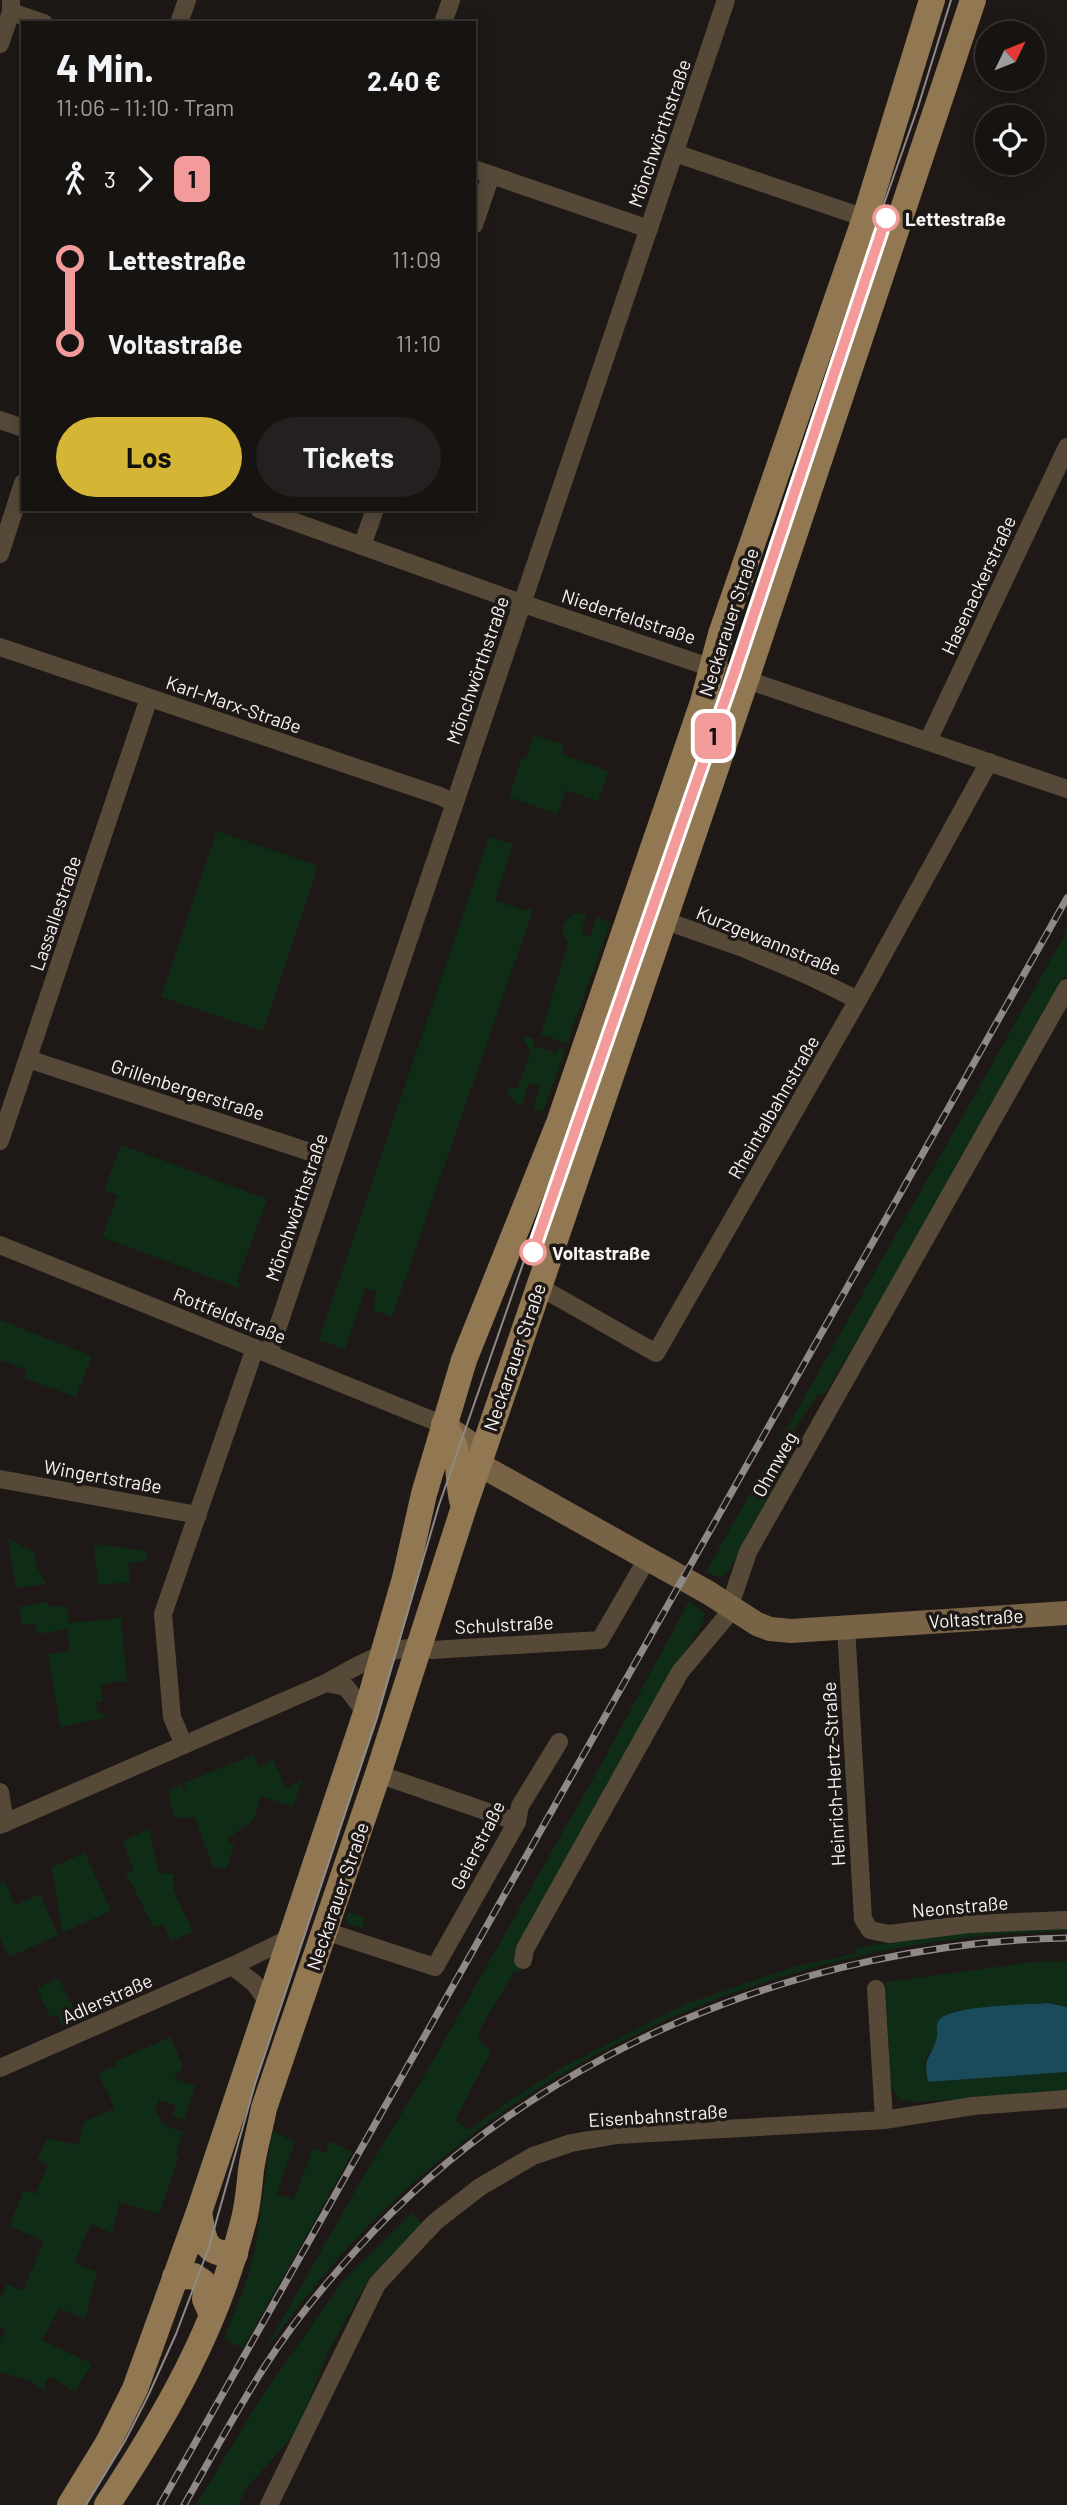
<!DOCTYPE html>
<html lang="de">
<meta charset="utf-8">
<style>
body{margin:0;font-family:Barlow,sans-serif;background:#23201f;color:#f1f3f6;height:100vh;display:flex;flex-direction:column;font-size:26px;white-space:nowrap}
*{box-sizing:border-box;margin:0}
p{font-size:23px;color:#9e9e9f}
.icon{flex:none;width:38px;height:38px;fill:none;stroke:currentColor;stroke-width:2;stroke-linecap:round;stroke-linejoin:round}
.map{position:relative;flex:1;overflow:hidden}
.drawer{position:absolute;left:21px;top:21px;width:455px;height:490px;display:flex;flex-direction:column;background:#161311;border-radius:0px;box-shadow:0 4px 18px #0003,0 0 0 2px #353231}
.drawer>*{flex:none}
.badge{padding:0 14px;border-radius:10px;font-size:24px;line-height:46px}
.needle{width:46px;rotate:47deg}
.tools{position:absolute;left:975px;top:21px;display:grid;gap:14px}
.tools a{display:grid;place-items:center;width:70px;height:70px;border-radius:50%;background:#161311;box-shadow:0 4px 18px #0003,0 0 0 2px #353231;font-size:35px}
.map>.badge{position:absolute;translate:-50% -50%;box-shadow:0 0 0 4px #fff}
.legs{display:flex;align-items:center;gap:10px;height:77px;padding:0 35px;font-size:23px}
.legs p{margin-inline-start:auto}
.overview{display:flex;align-items:center;justify-content:space-between;height:119px;padding:0 35px}
h1{font-size:38px;font-weight:700;line-height:52px}
.button{display:flex;gap:14px;margin-top:auto;padding:14px 35px}
.button a{flex:1;height:80px;border-radius:42px;background:#d5b535;color:#111;font-size:28px;font-weight:700;line-height:80px;text-align:center}
.button a+a{background:#23201f;color:#f1f3f6}
ul{padding:0 35px;list-style:none}
li{display:flex;align-items:center;gap:24px;height:84px;font-size:26px}
li i{display:grid;place-items:center;width:10px;height:100%;margin:0 9px;background:currentColor}
li i::after{content:'';width:18px;height:18px;margin:-9px;border:5px solid;border-radius:50%;background:#161311}
li p{margin-inline-start:auto}
li:first-child i{background:linear-gradient(#0000 50%,currentColor 0)}
li:last-child i{background:linear-gradient(currentColor 50%,#0000 0)}
.map>svg:first-child{display:block}
.green{fill:#0f2c16}
.water{fill:#194b5b}
.lines{fill:none;stroke-linecap:round;stroke-linejoin:round}
.street{stroke:#564938;stroke-width:18}
.secondary{stroke:#786347;stroke-width:24}
.primary{stroke:#927852;stroke-width:26}
.tram{stroke:#8f8a88;stroke-width:2}
.rail-casing{stroke:#8f8a88;stroke-width:7}
.rail{stroke:#1e1917;stroke-width:4.5;stroke-dasharray:13;stroke-linecap:butt}
.line-1-casing{stroke:#fff;stroke-width:16}
.line-1{stroke:#f39b9b;stroke-width:10}
.stop-1-dot{fill:#fff;stroke:#f39b9b;stroke-width:3.5}
.labels{text-anchor:middle;dominant-baseline:central;stroke-width:7;stroke-linejoin:round;paint-order:stroke}
.street-label{font-size:19px;fill:#f8f4f2;stroke:#1e1917}
.stop-label{font-size:19px;font-weight:bold;fill:#f8f4f2;stroke:#1e1917;text-anchor:start}
</style>
<div class="map">
<svg width="1067" height="2505" viewBox="0 0 1067 2505">
<rect width="100%" height="100%" fill="#1e1917"/>
<!-- green -->
<g class="green">
<path d="M 534,735 L 564,745 L 561,754 L 609,771 L 598,801 L 566,790 L 557,814 L 509,797 L 522,758 L 526,759 Z"/>
<path d="M 217,831 L 318,866 L 263,1031 L 161,997 Z"/>
<path d="M 489,837 L 513,844 L 495,900 L 522,910 L 533,910 L 392,1317 L 372,1309 L 377,1292 L 366,1288 L 345,1349 L 319,1340 Z"/>
<path d="M 578,913 L 586,915 L 581,933 L 590,937 L 597,917 L 610,923 L 567,1044 L 541,1034 L 568,944 L 562,930 C 566,921 568,914 578,913 Z"/>
<path d="M 1067,931 L 1067,972 L 1048,1005 L 890,1285 L 824,1395 L 818,1394 L 784,1445 L 791,1452 L 791,1459 L 727,1574 C 719,1579 714,1576 706,1572 Z"/>
<path d="M 525,1036 L 534,1039 L 533,1046 L 556,1053 L 559,1048 L 565,1050 L 543,1112 L 533,1109 L 540,1086 L 529,1082 L 522,1105 L 515,1103 L 508,1093 L 508,1086 L 517,1089 L 531,1053 L 524,1041 Z"/>
<path d="M 121,1145 L 267,1199 L 237,1282 L 240,1284 L 239,1288 L 102,1237 L 118,1195 L 104,1190 Z"/>
<path d="M 0,1320 L 92,1356 L 76,1397 L 24,1378 L 27,1370 L 0,1360 Z"/>
<path d="M 8,1538 L 35,1553 L 37,1567 L 46,1584 L 16,1588 Z"/>
<path d="M 94,1544 L 148,1551 L 145,1561 L 128,1563 L 130,1582 L 98,1585 Z"/>
<path d="M 689,1601 L 704,1612 L 704,1620 L 514,1954 L 515,1960 L 521,1971 L 514,1972 L 479,2031 L 480,2041 L 491,2051 L 455,2120 L 469,2130 L 513,2098 L 563,2067 L 686,2004 L 790,1968 L 856,1953 L 856,1948 L 935,1935 L 1067,1926 L 1067,1931 C 817,1935 564,2034 384,2210 C 338,2254 300,2304 262,2355 L 366,2172 L 419,2085 L 602,1763 Z"/>
<path d="M 48,1602 L 49,1607 L 67,1606 L 69,1623 L 121,1618 L 127,1681 L 101,1684 L 103,1701 L 96,1702 L 97,1711 L 108,1717 L 60,1727 L 48,1654 L 70,1651 L 67,1629 L 37,1634 L 35,1623 L 22,1625 L 19,1607 Z"/>
<path d="M 253,1755 L 259,1767 L 273,1760 L 286,1788 L 302,1780 L 293,1807 L 261,1796 L 253,1821 L 226,1839 L 234,1845 L 226,1870 L 213,1866 L 194,1817 L 174,1818 L 168,1791 L 180,1785 L 183,1789 L 186,1787 L 184,1783 Z"/>
<path d="M 149,1829 L 159,1873 L 173,1874 L 173,1889 L 193,1932 L 171,1941 L 163,1924 L 154,1928 L 125,1871 L 134,1871 L 123,1841 Z"/>
<path d="M 85,1853 L 111,1911 L 62,1933 L 52,1867 Z"/>
<path d="M 4,1881 L 15,1905 L 40,1894 L 58,1935 L 9,1957 L 0,1938 L 0,1883 Z"/>
<path d="M 348,1912 L 365,1918 L 362,1928 L 345,1923 Z"/>
<path d="M 1042,1961 L 1067,1962 L 1067,2007 L 1048,2003 L 953,2012 L 940,2019 L 937,2025 L 937,2040 L 924,2063 L 928,2082 L 1067,2072 L 1067,2093 L 913,2102 L 899,2099 L 891,2087 L 885,1982 Z"/>
<path d="M 59,1978 L 79,2021 L 63,2028 L 57,2015 L 50,2017 L 37,1988 Z"/>
<path d="M 170,2037 L 183,2066 L 174,2079 L 195,2086 L 184,2120 L 172,2116 L 176,2105 L 159,2100 L 155,2110 L 163,2125 L 183,2132 L 175,2155 L 179,2156 L 159,2214 L 120,2202 L 112,2233 L 91,2224 L 74,2263 L 97,2272 L 85,2319 L 59,2308 L 42,2340 L 92,2364 L 75,2392 L 50,2376 L 45,2384 L 46,2391 L 30,2381 L 0,2372 L 0,2340 L 6,2330 L 0,2326 L 0,2299 L 7,2284 L 23,2291 L 44,2241 L 9,2226 L 24,2190 L 35,2194 L 48,2165 L 37,2160 L 47,2138 L 78,2145 L 84,2122 L 115,2108 L 98,2073 L 116,2065 L 115,2062 Z"/>
<path d="M 272,2131 L 295,2142 L 277,2194 L 294,2200 L 313,2148 L 326,2153 L 329,2141 L 353,2152 L 243,2348 L 224,2339 L 247,2280 L 255,2251 Z"/>
<path d="M 412,2213 L 422,2223 L 370,2277 L 327,2354 L 296,2433 L 248,2486 L 238,2505 L 196,2505 L 261,2398 L 343,2281 Z"/>
</g>
<!-- water -->
<path class="water" d="M 1048,2003 L 1067,2007 L 1067,2072 L 928,2082 C 923,2056 929,2062 936,2040 C 939,2034 934,2025 940,2019 C 952,2005 1027,2005 1048,2003 Z"/>
<g class="lines">
<!-- street -->
<g class="street">
<path d="M 11,12 L 44,23"/>
<path d="M 179,23 L 187,0"/>
<path d="M 443,23 L 451,0"/>
<path d="M 0,44 L 11,12 L 11,0"/>
<path d="M 675,153 L 865,218"/>
<path d="M 474,169 L 649,229"/>
<path d="M 474,225 L 491,175"/>
<path d="M 0,420 L 23,428"/>
<path d="M 259,509 L 521,603 L 1067,789"/>
<path d="M 362,546 L 375,509"/>
<path d="M 0,554 L 23,483"/>
<path d="M 0,647 L 440,796 L 454,803"/>
<path d="M 928,741 L 1067,447"/>
<path d="M 663,920 L 743,948 L 807,975 L 858,1000"/>
<path d="M 28,1059 L 334,1160"/>
<path d="M 0,1141 L 149,698"/>
<path d="M 0,1245 L 444,1425"/>
<path d="M 538,1286 L 656,1353 L 858,1000 L 989,762"/>
<path d="M 269,1353 L 726,0"/>
<path d="M 0,1479 L 198,1515"/>
<path d="M 846,1627 L 863,1919 L 870,1930 L 889,1934 L 969,1924 L 1067,1920"/>
<path d="M 326,1683 L 346,1687 L 366,1713"/>
<path d="M 184,1745 L 172,1717 L 163,1614 L 255,1348"/>
<path d="M 378,1774 L 517,1822"/>
<path d="M 0,1792 L 5,1823"/>
<path d="M 0,1825 L 326,1683 C 355,1667 399,1639 432,1650 L 600,1640 L 647,1559"/>
<path d="M 325,1931 L 435,1967 L 517,1822 L 520,1806 L 559,1742"/>
<path d="M 523,1960 L 525,1949 L 680,1672 L 726,1617 L 748,1552 L 1067,988"/>
<path d="M 232,1966 L 254,1983 L 268,2002"/>
<path d="M 876,1989 L 884,2120"/>
<path d="M 0,2068 L 232,1966 L 290,1938"/>
<path d="M 269,2505 L 377,2284 L 435,2222 L 480,2187 L 533,2156 L 571,2143 L 617,2135 L 884,2120 L 973,2106 L 1067,2099"/>
</g>
<!-- secondary -->
<path class="secondary" d="M 444,1425 L 467,1441 L 479,1462 L 489,1470 L 709,1593 L 757,1624 L 770,1629 L 791,1631 L 1067,1613"/>
<!-- primary -->
<g class="primary">
<path d="M 444,1425 C 462,1451 456,1471 462,1500"/>
<path d="M 199,2212 C 204,2238 202,2255 235,2254"/>
<path d="M 175,2277 L 194,2276 L 203,2282 L 206,2291 L 205,2299 L 212,2315"/>
<path d="M 70,2505 L 108,2443 L 135,2389 L 199,2212 L 366,1713 L 405,1578 L 424,1494 L 464,1360 L 559,1123 L 703,702 L 721,634 L 865,218 L 932,0"/>
<path d="M 107,2505 C 166,2416 217,2327 243,2223 C 248,2206 249,2188 251,2170 C 254,2149 260,2129 264,2108 L 378,1774 L 464,1507 L 735,712 L 973,0"/>
</g>
<!-- tram -->
<path class="tram" d="M 86,2505 L 125,2441 L 148,2396 L 176,2334 L 209,2247 L 255,2084 L 376,1720 L 439,1505 L 729,672 L 873,235 L 918,107 L 951,0"/>
<!-- rail casing -->
<g class="rail-casing">
<g id="rail">
<path d="M 160,2505 L 1067,898"/>
<path d="M 184,2505 C 211,2458 236,2411 265,2366 C 292,2324 325,2284 358,2248 C 536,2051 805,1943 1067,1938"/>
</g>
</g>
<!-- rail -->
<use href="#rail" class="rail"/>
</g>
<g class="lines">
<!-- line-1 casing -->
<g class="line-1-casing">
<path id="line-1" d="M 533,1252 L 734,674 L 886,218"/>
</g>
<!-- line-1 -->
<use href="#line-1" class="line-1"/>
</g>
<!-- markers -->
<g class="stop-1-dot">
<circle cx="886" cy="218" r="12"/>
<circle cx="533" cy="1252" r="12"/>
</g>
<g class="labels">
<!-- street labels -->
<g class="street-label">
<text transform="translate(659 133) rotate(-71)">Mönchwörthstraße</text>
<text transform="translate(978 585) rotate(-65)">Hasenackerstraße</text>
<text transform="translate(629 616) rotate(18)">Niederfeldstraße</text>
<text transform="translate(728 622) rotate(-72)">Neckarauer Straße</text>
<text transform="translate(477 670) rotate(-71)">Mönchwörthstraße</text>
<text transform="translate(234 704) rotate(19)">Karl-Marx-Straße</text>
<text transform="translate(55 913) rotate(-71)">Lassallestraße</text>
<text transform="translate(769 940) rotate(22)">Kurzgewannstraße</text>
<text transform="translate(188 1089) rotate(18)">Grillenbergerstraße</text>
<text transform="translate(773 1107) rotate(-60)">Rheintalbahnstraße</text>
<text transform="translate(296 1207) rotate(-71)">Mönchwörthstraße</text>
<text transform="translate(230 1315) rotate(22)">Rottfeldstraße</text>
<text transform="translate(514 1357) rotate(-71)">Neckarauer Straße</text>
<text transform="translate(774 1464) rotate(-61)">Ohmweg</text>
<text transform="translate(103 1476) rotate(10)">Wingertstraße</text>
<text transform="translate(976 1618) rotate(-4)">Voltastraße</text>
<text transform="translate(504 1624) rotate(-3)">Schulstraße</text>
<text transform="translate(833 1774) rotate(-93)">Heinrich-Hertz-Straße</text>
<text transform="translate(477 1845) rotate(-63)">Geierstraße</text>
<text transform="translate(337 1896) rotate(-71)">Neckarauer Straße</text>
<text transform="translate(960 1906) rotate(-5)">Neonstraße</text>
<text transform="translate(107 1998) rotate(-24)">Adlerstraße</text>
<text transform="translate(658 2115) rotate(-4)">Eisenbahnstraße</text>
</g>
<!-- stop labels -->
<g class="stop-label">
<text x="905" y="218">Lettestraße</text>
<text x="552" y="1252">Voltastraße</text>
</g>
</g>
</svg>
<div class="tools">
<a><svg class="needle" viewBox="-14 -14 28 28"><path d="M0-13l5 13h-10z" fill="#e53935"/><path d="M0 13l5-13h-10z" fill="#9e9e9f"/></svg></a>
<a><svg class="icon" aria-label="locate" viewBox="0 0 24 24"><circle cx="12" cy="12" r="6"/><path d="M12 2v4M12 18v4M2 12h4M18 12h4"/></svg></a>
</div>
<b class="badge" style="left:713px;top:736px;background:#f39b9b;color:#111">1</b>
<section class="drawer">
<div class="overview"><div><h1>4 Min.</h1><p>11:06 – 11:10 · Tram</p></div><b>2.40 €</b></div>
<div class="legs"><svg class="icon" aria-label="walk" viewBox="0 0 24 24"><circle cx="13" cy="4" r="2"/><path d="M13 8l-2 6 4 7M11 14l-3 7M7 12l3-4h3l4 4"/></svg>3<svg class="icon" aria-label="forward" viewBox="0 0 24 24"><path d="M9 5l7 7-7 7"/></svg><b class="badge" style="background:#f39b9b;color:#111">1</b></div>
<ul>
<li><i style="color:#f39b9b"></i><b>Lettestraße</b><p>11:09</p></li>
<li><i style="color:#f39b9b"></i><b>Voltastraße</b><p>11:10</p></li>
</ul>
<div class="button"><a>Los</a><a>Tickets</a></div>
</section>
</div>
